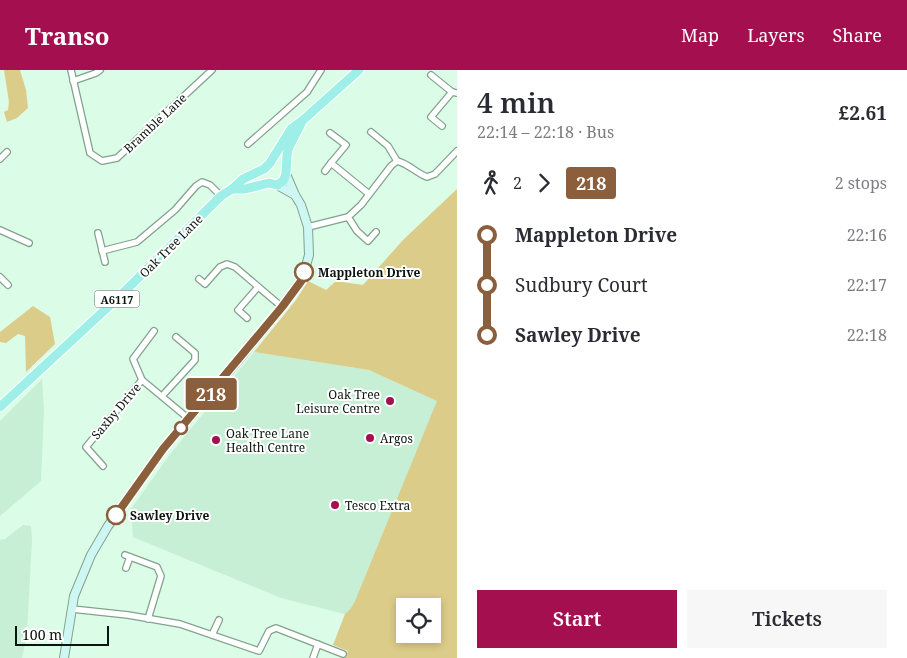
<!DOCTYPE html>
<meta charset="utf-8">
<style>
body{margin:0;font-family:"Noto Serif",serif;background:#f7f7f7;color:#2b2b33;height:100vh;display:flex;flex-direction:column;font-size:19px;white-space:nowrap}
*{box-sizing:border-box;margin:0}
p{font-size:16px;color:#7c7c81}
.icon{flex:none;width:28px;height:28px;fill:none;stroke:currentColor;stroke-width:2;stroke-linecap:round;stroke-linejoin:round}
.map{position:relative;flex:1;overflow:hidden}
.drawer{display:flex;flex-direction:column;background:#fff;width:450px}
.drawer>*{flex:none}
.badge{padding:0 10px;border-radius:4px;font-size:18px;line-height:32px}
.buttons{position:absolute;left:396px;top:528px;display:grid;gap:10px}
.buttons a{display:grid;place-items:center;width:45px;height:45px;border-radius:0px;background:#fff;box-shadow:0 2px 8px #0003;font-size:25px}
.scale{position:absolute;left:15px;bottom:12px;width:94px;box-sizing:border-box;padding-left:5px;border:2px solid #09150e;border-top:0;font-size:14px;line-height:18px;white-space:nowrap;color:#09150e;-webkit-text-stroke:4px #fff;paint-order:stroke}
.map>.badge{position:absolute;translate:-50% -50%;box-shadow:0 0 0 2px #fff}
.legs{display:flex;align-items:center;gap:8px;height:55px;padding:0 20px;font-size:16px}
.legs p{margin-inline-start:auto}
.head{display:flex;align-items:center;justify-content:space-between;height:85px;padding:0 20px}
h1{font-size:28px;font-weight:600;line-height:38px}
.primary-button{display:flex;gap:10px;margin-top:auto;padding:10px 20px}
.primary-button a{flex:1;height:58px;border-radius:0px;background:#a30f4f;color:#fff;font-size:20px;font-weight:600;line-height:58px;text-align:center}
.primary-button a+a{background:#f7f7f7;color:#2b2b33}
ul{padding:0 20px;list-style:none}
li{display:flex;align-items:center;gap:18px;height:50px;font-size:19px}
li i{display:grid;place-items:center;width:8px;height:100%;margin:0 6px;background:currentColor}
li i::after{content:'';width:12px;height:12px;margin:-6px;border:4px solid;border-radius:50%;background:#fff}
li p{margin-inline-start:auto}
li:first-child i{background:linear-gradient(#0000 50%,currentColor 0)}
li:last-child i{background:linear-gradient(currentColor 50%,#0000 0)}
header{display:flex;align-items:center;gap:30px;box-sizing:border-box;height:70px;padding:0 25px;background:#a30f4f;color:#fff}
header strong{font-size:24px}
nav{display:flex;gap:28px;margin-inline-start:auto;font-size:18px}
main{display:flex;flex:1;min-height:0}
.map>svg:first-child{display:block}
.built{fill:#c7efd6}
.green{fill:#dccc89;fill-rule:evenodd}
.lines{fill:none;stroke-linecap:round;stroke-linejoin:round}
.street-casing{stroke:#83a28e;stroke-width:8}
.secondary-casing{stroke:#83a28e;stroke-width:10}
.primary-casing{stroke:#fff;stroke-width:11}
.street{stroke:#fff;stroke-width:5.5}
.secondary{stroke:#cef7f4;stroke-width:8}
.primary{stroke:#9defe8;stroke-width:9}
.line-1-casing{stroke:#fff;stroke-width:11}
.line-1{stroke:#8b5e3c;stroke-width:8}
.stop-1-dot{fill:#fff;stroke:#8b5e3c;stroke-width:2.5}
.poi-dot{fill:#a30f4f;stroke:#fff;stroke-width:2}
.labels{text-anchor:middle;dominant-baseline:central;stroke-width:4;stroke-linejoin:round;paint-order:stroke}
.shield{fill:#fff;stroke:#535b56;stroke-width:1}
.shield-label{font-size:11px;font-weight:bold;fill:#09150e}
.street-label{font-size:12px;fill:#09150e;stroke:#fff}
.stop-label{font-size:12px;font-weight:bold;fill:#09150e;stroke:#fff;text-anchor:start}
.poi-label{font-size:12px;fill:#09150e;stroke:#fff;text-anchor:start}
</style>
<header>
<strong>Transo</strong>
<nav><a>Map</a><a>Layers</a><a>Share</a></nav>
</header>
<main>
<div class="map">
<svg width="457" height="588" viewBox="0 0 457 588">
<rect width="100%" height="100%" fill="#dbfce7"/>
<!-- built -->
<g class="built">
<path d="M 254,282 L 369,300 L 438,331 L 355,531 L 351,538 L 345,544 L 281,528 L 133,467 L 131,439 L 133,436 L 171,383 Z"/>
<path d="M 42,309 L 44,340 L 41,411 L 0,446 L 0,351 Z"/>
<path d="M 23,455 L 31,456 L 32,470 L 27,563 L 22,588 L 0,588 L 0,470 L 5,469 Z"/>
</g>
<!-- green -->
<g class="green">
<path d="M 4,0 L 20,0 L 26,20 L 28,38 L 17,48 L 7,52 L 4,42 L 8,40 L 9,32 Z"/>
<path d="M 457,119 L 457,588 L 345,588 L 348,581 L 333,575 L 345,544 L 351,538 L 355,531 L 437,331 L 369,300 L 254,282 L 296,230 L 308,211 L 326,220 L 336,211 L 363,215 L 403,170 ZM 405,536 L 432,536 L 432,564 L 405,564 Z"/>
<path d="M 33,236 L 50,247 L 55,274 L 26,302 L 25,266 L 18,264 L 6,273 L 0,272 L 0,262 Z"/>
</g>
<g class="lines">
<!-- street casing -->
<g class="street-casing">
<g id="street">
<path d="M 71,0 L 90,83 L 102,91 L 117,88 L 212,0"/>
<path d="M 431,5 L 452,22 L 457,23"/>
<path d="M 73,11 L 96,3 L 100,0"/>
<path d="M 442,56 L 431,47 L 452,22"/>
<path d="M 371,62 L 388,76 L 397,91"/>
<path d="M 330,63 L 346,75 L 331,93 L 369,124"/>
<path d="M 248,74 L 307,22 L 321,0"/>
<path d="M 0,89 L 7,82"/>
<path d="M 325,101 L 331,93"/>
<path d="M 348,147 L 357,161 L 368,171 L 376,162"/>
<path d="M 308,157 L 348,147 L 361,135 L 391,96 L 397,91 C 409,94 416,103 427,107 L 435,104 L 457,81"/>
<path d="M 0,160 L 29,173"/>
<path d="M 98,163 L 105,192"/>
<path d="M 102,181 L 137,172 L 175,140 L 196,116 L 202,112 L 210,115 L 221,126"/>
<path d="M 0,207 L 8,215"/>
<path d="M 199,209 L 205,214 L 220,197 L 227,194 L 235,197 L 282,237"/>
<path d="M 247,248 L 238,240 L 258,217"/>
<path d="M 142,310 L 133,289 L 154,261"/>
<path d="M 163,325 L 195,290 L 195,283 L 176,267"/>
<path d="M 103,396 L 86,377 L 142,310 L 189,349"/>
<path d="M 125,485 L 157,497 L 161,506 L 148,549"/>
<path d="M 126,498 L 130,487"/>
<path d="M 72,539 L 128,545 L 180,554 L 259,581 L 269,561 L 276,558 L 343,584"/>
<path d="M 212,565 L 219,550"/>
<path d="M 313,588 L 318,574"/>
</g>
</g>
<!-- secondary casing -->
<g class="secondary-casing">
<g id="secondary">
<path d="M 277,115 L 295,125"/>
<path d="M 64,588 L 74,526 L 91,485 L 108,456 L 163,379 L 241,287 L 282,237 L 302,210 L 309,185 L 308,157 L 301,135 L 295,125 L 286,104"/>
</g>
</g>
<!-- primary casing -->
<g class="primary-casing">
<g id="primary">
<path d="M 232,119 L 245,119 L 269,113 L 277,115 L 283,111 C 289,102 285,90 288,80 C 292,70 298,61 302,51"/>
<path d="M 0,337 L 121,225 L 221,126 L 232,119 L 243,109 L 264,99 L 270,93 L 291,59 L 302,51 L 359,0"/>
</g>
</g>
<!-- street -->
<use href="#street" class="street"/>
<!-- secondary -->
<use href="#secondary" class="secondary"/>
<!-- primary -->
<use href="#primary" class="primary"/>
</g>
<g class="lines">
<!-- line-1 casing -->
<g class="line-1-casing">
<path id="line-1" d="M 116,445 L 163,379 L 282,237 L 302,210 L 304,202"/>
</g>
<!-- line-1 -->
<use href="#line-1" class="line-1"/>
</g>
<!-- markers -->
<g class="stop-1-dot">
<circle cx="304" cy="202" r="9"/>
<circle cx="181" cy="358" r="6"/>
<circle cx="116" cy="445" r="9"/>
</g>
<g class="poi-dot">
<circle cx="390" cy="331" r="5"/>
<circle cx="370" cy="368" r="5"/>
<circle cx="216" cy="370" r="5"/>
<circle cx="335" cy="435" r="5"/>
</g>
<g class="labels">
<!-- shield labels -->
<rect class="shield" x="94.5" y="220.5" width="45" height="17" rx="4"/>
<g class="shield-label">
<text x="117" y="229">A6117</text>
</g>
<!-- street labels -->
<g class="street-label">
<text transform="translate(155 53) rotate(-43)">Bramble Lane</text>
<text transform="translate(171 176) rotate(-45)">Oak Tree Lane</text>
<text transform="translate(116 341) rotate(-50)">Saxby Drive</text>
</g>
<!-- stop labels -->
<g class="stop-label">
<text x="318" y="202">Mappleton Drive</text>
<text x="130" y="445">Sawley Drive</text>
</g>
<!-- poi labels -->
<g class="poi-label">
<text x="380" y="324" text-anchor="end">Oak Tree<tspan x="380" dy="14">Leisure Centre</tspan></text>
<text x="226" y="363">Oak Tree Lane<tspan x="226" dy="14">Health Centre</tspan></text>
<text x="380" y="368">Argos</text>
<text x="345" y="435">Tesco Extra</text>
</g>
</g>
</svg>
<div class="buttons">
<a><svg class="icon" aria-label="locate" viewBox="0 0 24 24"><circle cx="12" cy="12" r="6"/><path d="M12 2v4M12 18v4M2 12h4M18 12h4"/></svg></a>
</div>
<div class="scale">100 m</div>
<b class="badge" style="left:211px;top:324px;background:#8b5e3c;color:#fff">218</b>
</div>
<section class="drawer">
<div class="head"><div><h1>4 min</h1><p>22:14 – 22:18 · Bus</p></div><b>£2.61</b></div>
<div class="legs"><svg class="icon" aria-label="walk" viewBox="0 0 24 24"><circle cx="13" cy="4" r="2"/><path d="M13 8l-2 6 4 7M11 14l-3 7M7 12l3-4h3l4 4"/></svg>2<svg class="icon" aria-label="forward" viewBox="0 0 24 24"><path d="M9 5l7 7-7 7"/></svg><b class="badge" style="background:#8b5e3c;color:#fff">218</b><p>2 stops</p></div>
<ul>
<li><i style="color:#8b5e3c"></i><b>Mappleton Drive</b><p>22:16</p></li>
<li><i style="color:#8b5e3c"></i><span>Sudbury Court</span><p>22:17</p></li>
<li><i style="color:#8b5e3c"></i><b>Sawley Drive</b><p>22:18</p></li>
</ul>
<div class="primary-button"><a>Start</a><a>Tickets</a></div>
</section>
</main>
